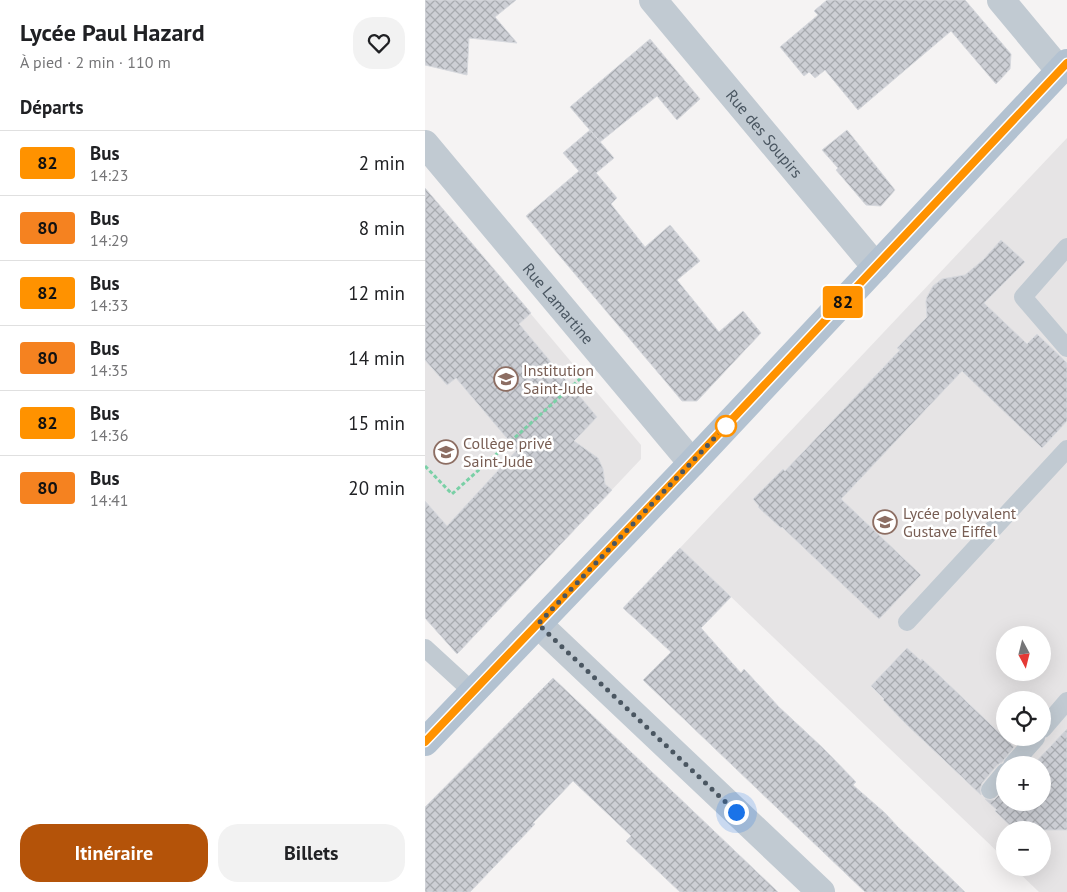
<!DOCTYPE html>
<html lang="fr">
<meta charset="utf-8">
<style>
body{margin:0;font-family:"PT Sans",sans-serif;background:#f2f2f2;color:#202124;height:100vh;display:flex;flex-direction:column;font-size:19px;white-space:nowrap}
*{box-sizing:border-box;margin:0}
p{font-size:16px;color:#757577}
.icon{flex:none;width:28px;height:28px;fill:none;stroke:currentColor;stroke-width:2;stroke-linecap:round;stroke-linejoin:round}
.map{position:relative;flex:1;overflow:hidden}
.side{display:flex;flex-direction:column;background:#fff;width:425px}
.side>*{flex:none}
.badge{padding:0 10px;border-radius:4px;font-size:18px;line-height:32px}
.needle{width:32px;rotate:173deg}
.fabs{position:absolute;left:571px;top:626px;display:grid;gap:10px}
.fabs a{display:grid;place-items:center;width:55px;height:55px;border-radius:50%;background:#fff;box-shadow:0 5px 20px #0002;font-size:25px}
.you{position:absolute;width:25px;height:25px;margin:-12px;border:4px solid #fff;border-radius:50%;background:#1a73e8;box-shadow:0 0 0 8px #1a73e833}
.map>.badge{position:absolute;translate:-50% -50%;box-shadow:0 0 0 2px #fff}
h2{padding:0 20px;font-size:19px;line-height:45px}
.round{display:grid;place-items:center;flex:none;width:52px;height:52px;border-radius:20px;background:#f2f2f2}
.head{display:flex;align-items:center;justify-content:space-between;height:85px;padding:0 20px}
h1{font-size:24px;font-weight:700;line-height:38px}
.primary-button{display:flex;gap:10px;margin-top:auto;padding:10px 20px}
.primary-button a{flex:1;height:58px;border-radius:20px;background:#b45309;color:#fff;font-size:20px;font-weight:700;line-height:58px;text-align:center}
.primary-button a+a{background:#f2f2f2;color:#202124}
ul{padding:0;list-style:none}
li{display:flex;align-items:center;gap:15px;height:65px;padding:0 20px;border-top:1px solid #e0e0e0}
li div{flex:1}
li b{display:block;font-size:19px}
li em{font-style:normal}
li .badge{min-width:55px;font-weight:700;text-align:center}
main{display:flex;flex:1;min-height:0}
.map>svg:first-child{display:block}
.education{fill:#e6e4e5;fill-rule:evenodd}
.building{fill:url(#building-cross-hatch);stroke:#d7d9de}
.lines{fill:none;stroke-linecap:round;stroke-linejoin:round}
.path{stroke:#7ad0a6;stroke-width:3;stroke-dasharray:4 2.5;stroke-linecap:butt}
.service{stroke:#c1cad2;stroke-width:18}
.minor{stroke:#c1cad2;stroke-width:28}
.primary{stroke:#b3c2d1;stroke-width:28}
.line-casing{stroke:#fff;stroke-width:11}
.line{stroke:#ff9200;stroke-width:8}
.walk{stroke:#4a5661;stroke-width:5;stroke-dasharray:0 9}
.stop-dot{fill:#fff;stroke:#ff9200;stroke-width:2.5}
.labels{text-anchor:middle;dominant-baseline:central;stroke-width:5;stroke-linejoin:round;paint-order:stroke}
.street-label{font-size:16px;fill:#4a5661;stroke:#fff}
.education-label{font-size:16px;fill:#785e54;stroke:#fff;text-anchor:start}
</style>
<main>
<section class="side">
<div class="head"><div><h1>Lycée Paul Hazard</h1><p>À pied · 2 min · 110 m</p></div><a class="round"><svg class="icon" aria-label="heart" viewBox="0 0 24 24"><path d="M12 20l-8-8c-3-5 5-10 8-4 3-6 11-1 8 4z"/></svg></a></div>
<h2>Départs</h2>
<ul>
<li><span class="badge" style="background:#ff9200;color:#111">82</span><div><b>Bus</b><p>14:23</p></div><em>2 min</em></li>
<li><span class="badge" style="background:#f58220;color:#111">80</span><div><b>Bus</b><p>14:29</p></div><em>8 min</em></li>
<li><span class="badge" style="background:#ff9200;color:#111">82</span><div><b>Bus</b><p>14:33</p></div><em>12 min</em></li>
<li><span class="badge" style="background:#f58220;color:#111">80</span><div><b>Bus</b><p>14:35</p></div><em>14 min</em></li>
<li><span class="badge" style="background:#ff9200;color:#111">82</span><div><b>Bus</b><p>14:36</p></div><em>15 min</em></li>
<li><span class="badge" style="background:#f58220;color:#111">80</span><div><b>Bus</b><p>14:41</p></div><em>20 min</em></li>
</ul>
<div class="primary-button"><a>Itinéraire</a><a>Billets</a></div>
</section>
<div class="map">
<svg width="642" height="892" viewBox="0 0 642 892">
<defs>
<pattern id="building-cross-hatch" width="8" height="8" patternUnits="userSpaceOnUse" patternTransform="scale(1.25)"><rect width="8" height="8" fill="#cdcfd5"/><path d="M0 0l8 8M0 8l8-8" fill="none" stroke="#a8abb0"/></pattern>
</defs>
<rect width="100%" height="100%" fill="#f5f3f3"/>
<!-- education -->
<g class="education">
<path d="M 642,138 L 642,892 L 614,892 L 589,868 L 618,868 L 618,830 L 580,830 L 580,859 L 255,548 ZM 580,635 L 618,635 L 618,672 L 580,672 ZM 580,700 L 618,700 L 618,738 L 580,738 ZM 580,765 L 618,765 L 618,802 L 580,802 Z"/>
<path d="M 0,188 L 216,445 L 216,459 L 33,653 L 0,618 Z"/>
</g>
<!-- building -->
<g class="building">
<path d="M 0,0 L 91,0 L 70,17 L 92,43 L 44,38 L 42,75 L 0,65 Z"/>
<path d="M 402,0 L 540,0 L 586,54 L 585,69 L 571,84 L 526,31 L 433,110 L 400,70 L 390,78 L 384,72 L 379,76 L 355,47 L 393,15 L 389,11 Z"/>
<path d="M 225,39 L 275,99 L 252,120 L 232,96 L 175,142 L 145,107 Z"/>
<path d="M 165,130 L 189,158 L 171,173 L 192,198 L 186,204 L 220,247 L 245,225 L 275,261 L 252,280 L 294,332 L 318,311 L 336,333 L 272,401 L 257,401 L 101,216 L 154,171 L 138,153 Z"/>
<path d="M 422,130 L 470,190 L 456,206 L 441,205 L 411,170 L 413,168 L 397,150 Z"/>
<path d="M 0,188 L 106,313 L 94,324 L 172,417 L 149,441 L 173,458 L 178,469 L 180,484 L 187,490 L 32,654 L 0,618 L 0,501 L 22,526 L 92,450 L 31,378 L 22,385 L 0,360 Z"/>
<path d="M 576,240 L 600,262 L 559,303 L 602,344 L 612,334 L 642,363 L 642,421 L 617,448 L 537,371 L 416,499 L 496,575 L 454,619 L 357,527 L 356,528 L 333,507 L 334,506 L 328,499 L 358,469 L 360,471 L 475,350 L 472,348 L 502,317 L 501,301 L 502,297 L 508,286 L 517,279 L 540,275 L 558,260 Z"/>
<path d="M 255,548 L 306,597 L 276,628 L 316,673 L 319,669 L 354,707 L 399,749 L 431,782 L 428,785 L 460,813 L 472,826 L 540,892 L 440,892 L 218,680 L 246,652 L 198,608 Z"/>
<path d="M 482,648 L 496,661 L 497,659 L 589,747 L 577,762 L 572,765 L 557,783 L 555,789 L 556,795 L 481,724 L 458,700 L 459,699 L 446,686 Z"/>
<path d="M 128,678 L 204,750 L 353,892 L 255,892 L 201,841 L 206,836 L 148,781 L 108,823 L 110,824 L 45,892 L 0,892 L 0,807 Z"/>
<path d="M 642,729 L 642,830 L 590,830 L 570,811 L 572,810 L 560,799 L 564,800 L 569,800 L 580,789 L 580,802 L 618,802 L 618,765 L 608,765 Z"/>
</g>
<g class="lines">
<!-- path -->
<path class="path" d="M 0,466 L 27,494 L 156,378"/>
<!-- service -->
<g class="service">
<path d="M 642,247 L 598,297 L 642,348"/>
<path d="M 482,622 L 642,449"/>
<path d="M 0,648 L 48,692"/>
<path d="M 618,729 L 642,701"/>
<path d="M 587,765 L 611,738"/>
<path d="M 565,790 L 580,772"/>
</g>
<!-- minor -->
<g class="minor">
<path id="s1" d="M 228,0 L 451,267"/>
<path d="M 576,0 L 635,71"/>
<path id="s2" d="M 0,144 L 267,463"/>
<path d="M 113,624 L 396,892"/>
</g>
<!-- primary -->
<path class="primary" d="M 0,742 L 267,463 L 642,63"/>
</g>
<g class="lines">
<!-- line casing -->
<g class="line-casing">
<path id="line" d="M 0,742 L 267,462 L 642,63"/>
</g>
<!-- line -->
<use href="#line" class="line"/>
<!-- walk -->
<path class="walk" d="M 301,426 L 113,624 L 311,812"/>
</g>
<!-- icons -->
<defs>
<g id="school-ring" transform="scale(1.25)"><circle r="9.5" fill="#fff" stroke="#8d6e63" stroke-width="1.5"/><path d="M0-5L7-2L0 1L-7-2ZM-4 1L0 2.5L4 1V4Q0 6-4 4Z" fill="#8d6e63"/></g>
</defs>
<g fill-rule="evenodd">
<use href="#school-ring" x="81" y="379"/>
<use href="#school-ring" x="21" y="452"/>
<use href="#school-ring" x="460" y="522"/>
</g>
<!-- markers -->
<circle class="stop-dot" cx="301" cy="426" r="10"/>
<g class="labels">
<!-- street labels -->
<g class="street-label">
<text stroke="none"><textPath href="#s1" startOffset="174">Rue des Soupirs</textPath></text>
<text stroke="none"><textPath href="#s2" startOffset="208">Rue Lamartine</textPath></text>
</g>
<!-- education labels -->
<g class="education-label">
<text x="98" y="370">Institution<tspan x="98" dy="18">Saint-Jude</tspan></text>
<text x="38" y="443">Collège privé<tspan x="38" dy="18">Saint-Jude</tspan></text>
<text x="478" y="513">Lycée polyvalent<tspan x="478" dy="18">Gustave Eiffel</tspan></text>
</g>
</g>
</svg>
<div class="fabs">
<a><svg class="needle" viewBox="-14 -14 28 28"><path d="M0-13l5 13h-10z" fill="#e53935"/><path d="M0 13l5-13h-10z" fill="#757577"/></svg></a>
<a><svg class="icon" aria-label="locate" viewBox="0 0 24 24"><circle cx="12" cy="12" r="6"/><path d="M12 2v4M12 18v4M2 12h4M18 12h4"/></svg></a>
<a>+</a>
<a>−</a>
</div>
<div class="you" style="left:311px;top:812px"></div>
<b class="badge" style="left:418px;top:302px;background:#ff9200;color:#111">82</b>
</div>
</main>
